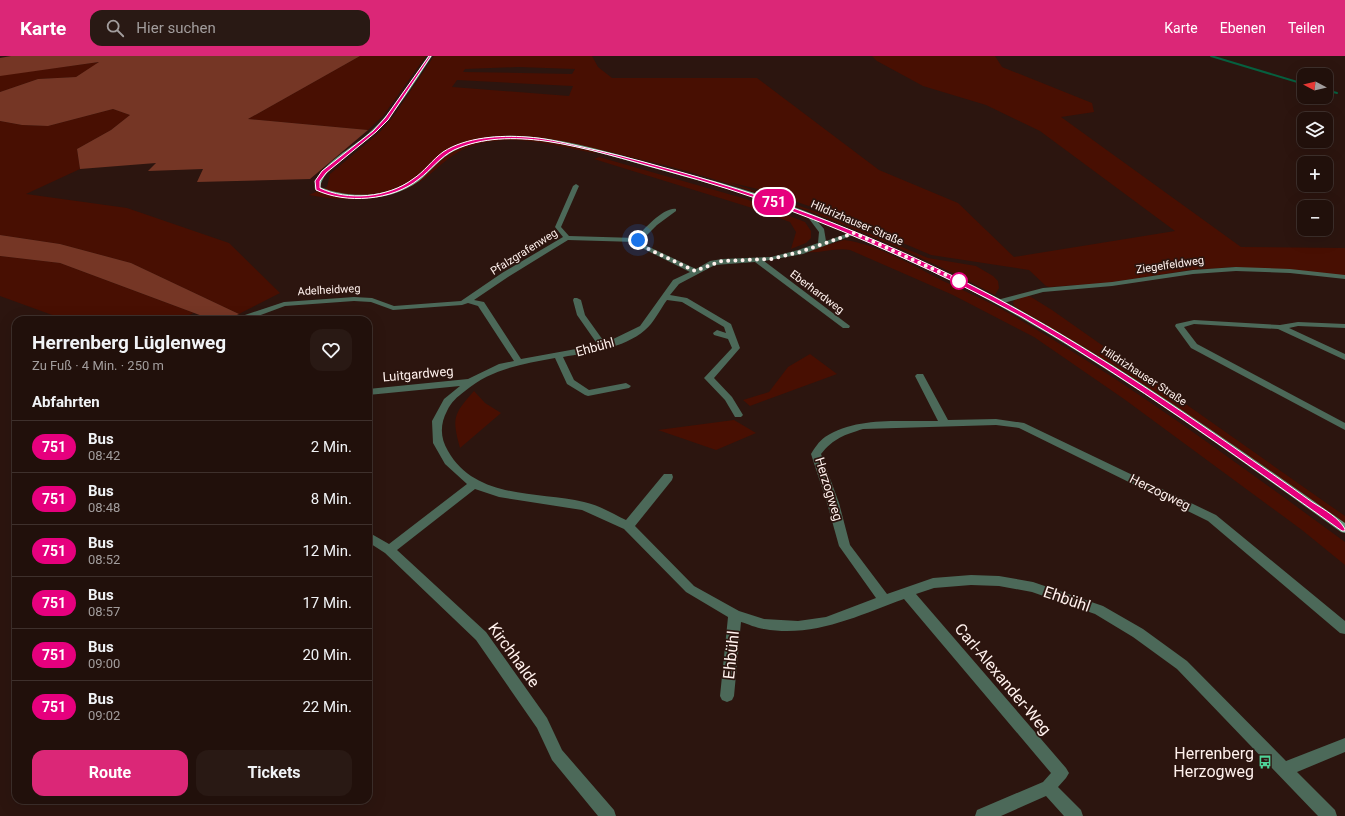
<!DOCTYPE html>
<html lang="de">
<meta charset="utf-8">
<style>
body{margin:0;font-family:Roboto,sans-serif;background:#291914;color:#f1f3f6;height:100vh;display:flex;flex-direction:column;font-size:15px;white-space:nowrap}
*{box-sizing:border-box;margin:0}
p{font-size:13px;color:#a29d9d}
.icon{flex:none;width:22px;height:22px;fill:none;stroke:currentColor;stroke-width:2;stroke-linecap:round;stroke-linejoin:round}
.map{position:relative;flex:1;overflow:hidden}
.side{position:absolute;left:12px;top:260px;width:360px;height:488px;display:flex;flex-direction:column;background:#21100b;border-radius:12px;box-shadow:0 4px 16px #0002,0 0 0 1px #3e302c}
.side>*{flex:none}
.badge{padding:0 8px;border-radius:13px;font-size:14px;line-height:26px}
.needle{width:26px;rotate:277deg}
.tools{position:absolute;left:1297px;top:12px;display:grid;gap:8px}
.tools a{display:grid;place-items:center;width:36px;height:36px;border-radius:8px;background:#21100b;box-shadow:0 4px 16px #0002,0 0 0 1px #3e302c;font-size:20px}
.you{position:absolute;width:20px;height:20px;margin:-10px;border:3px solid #fff;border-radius:50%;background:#1a73e8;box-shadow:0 0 0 6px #1a73e833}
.map>.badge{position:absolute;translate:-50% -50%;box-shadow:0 0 0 2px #fff}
h2{padding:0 20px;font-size:15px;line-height:36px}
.round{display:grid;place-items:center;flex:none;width:42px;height:42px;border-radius:12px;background:#291914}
.head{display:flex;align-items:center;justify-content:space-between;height:68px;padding:0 20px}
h1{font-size:19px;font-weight:700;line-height:30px}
.button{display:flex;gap:8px;margin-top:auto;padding:8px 20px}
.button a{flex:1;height:46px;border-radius:12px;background:#db2777;color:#fff;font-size:16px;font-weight:700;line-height:46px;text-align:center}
.button a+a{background:#291914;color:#f1f3f6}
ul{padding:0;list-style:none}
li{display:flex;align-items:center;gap:12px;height:52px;padding:0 20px;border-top:1px solid #3e302c}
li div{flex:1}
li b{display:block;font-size:15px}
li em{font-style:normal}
li .badge{min-width:44px;font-weight:700;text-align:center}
header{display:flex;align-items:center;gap:24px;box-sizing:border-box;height:56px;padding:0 20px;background:#db2777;color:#fff}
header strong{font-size:19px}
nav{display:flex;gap:22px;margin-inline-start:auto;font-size:14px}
.search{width:280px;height:36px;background:#291914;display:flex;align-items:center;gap:10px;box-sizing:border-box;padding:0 14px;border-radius:12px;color:#a29d9d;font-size:15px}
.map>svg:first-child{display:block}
.green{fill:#480f02;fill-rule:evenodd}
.forest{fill:#753625}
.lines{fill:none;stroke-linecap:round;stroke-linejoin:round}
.stream{stroke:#06603f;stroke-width:2}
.street{fill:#4c6959;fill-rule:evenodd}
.secondary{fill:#65957c;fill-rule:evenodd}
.line{fill:#e6007e;stroke:#fff}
.walk{stroke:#fff1ed;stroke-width:4;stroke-dasharray:0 7.2}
.stop-dot{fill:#fff;stroke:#e6007e;stroke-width:2}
.labels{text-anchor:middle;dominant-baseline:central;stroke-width:3.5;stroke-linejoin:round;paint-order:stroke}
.far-street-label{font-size:11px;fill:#fff1ed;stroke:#2c150f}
.street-label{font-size:13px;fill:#fff1ed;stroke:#2c150f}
.near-street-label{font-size:16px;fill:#fff1ed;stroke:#2c150f}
.near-poi-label{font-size:16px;fill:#fff1ed;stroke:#2c150f;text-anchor:end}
</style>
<header>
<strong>Karte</strong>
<div class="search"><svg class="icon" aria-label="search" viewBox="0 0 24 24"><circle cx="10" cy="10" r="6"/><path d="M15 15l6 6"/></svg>Hier suchen</div>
<nav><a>Karte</a><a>Ebenen</a><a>Teilen</a></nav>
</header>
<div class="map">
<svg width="1345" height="760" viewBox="0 0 1345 760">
<rect width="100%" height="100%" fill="#2c150f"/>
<!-- green -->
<g class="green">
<path d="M 360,0 L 426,0 L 383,60 L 368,74 L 248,63 Z"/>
<path d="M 434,0 L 592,0 L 598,11 L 612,22 L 757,22 L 879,114 L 958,147 L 1014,201 L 1175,175 L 1040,75 L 986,49 L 923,30 L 877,5 L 872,0 L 995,0 L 1002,11 L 1092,47 L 1094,56 L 1061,61 L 1241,191 L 1345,192 L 1345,220 L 1233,211 L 1190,214 L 1107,227 L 1050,231 L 1046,230 L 1029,214 L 931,199 L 844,162 L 762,134 L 728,126 L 826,159 L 928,202 L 976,210 L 993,220 L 998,225 L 999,232 L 995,239 C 898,187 793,146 686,115 C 658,107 629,101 601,94 L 594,97 C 555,89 514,77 474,89 C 453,95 441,110 424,123 C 390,147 348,146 309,139 L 327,131 L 330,118 L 380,76 L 393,61 ZM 518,11 L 575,13 L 572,18 L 463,16 L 465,13 ZM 457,24 L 572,30 L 573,30 L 569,40 L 452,31 Z"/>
<path d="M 100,6 L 76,21 L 38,23 L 0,36 L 0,20 L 2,19 Z"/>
<path d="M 113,53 L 130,59 L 111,74 L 77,93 L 80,113 L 26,138 L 127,152 L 229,187 L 280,237 L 239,258 L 131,207 L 60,188 L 0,179 L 0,65 L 22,69 L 48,70 Z"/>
<path d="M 599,101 L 746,143 L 805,166 L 811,175 L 811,182 L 806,187 L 791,193 L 796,176 L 790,166 L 749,151 L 594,103 Z"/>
<path d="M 844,184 C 874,187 914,210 941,224 C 962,234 983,243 1003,254 C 1123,322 1234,405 1345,486 L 1345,509 L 1302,474 L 1124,343 L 1034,281 L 953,239 L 850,194 C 835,191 820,198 804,196 Z"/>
<path d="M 0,200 L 60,207 L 194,257 L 177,264 L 66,264 L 0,240 Z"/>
<path d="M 1026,239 L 1031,241 L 1052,254 L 1322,444 L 1345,460 L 1345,468 L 1131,320 L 1014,250 L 1013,246 L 1017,242 Z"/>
<path d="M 810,298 L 837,318 L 750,350 L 743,344 L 769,336 L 788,311 Z"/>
<path d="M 474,335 L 485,347 L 501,357 L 460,392 C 452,361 453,359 474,335 Z"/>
<path d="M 734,364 L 756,377 L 716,394 L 658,374 Z"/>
</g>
<!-- forest -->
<g class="forest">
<path d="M 11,0 L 360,0 L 248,63 L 368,74 L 310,123 L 197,126 L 203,113 L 148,115 L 156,107 L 80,113 L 77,93 L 111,74 L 130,59 L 113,53 L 48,70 L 22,69 L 0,65 L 0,36 L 38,23 L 76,21 L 99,6 L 0,20 L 0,2 Z"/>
<path d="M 0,179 L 60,188 L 131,207 L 239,258 L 226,264 L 213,264 L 60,207 L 0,200 Z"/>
</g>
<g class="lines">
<!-- stream -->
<g class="stream">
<path d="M 1211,0 L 1304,28"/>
<path d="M 1326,34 L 1337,37"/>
</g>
<!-- street -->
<g class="street">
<path d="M 576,128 L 579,130 L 561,171 L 569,180 L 636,182 C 644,173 664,151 676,153 L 676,155 L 657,169 L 642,184 L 645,189 L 696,213 L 710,205 L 722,203 L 771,201 L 798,194 L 818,187 L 819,176 L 807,160 L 810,158 L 812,159 L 824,173 L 826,185 L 852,176 L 856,176 L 856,178 L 803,198 L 764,205 L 850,270 L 849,272 L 843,272 L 755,206 L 715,209 L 679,228 L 670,239 L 687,242 L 731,268 L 740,292 L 714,322 L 732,341 L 743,359 L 741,361 L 735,361 L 725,344 L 704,322 L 732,292 L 728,283 L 714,279 L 713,277 L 717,274 L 726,277 L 724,271 L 682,246 L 667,244 C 661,252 653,268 645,274 C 623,293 590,296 563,301 L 574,324 L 589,334 L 626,327 L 631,330 L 629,332 L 588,340 L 585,339 L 567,328 L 555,302 C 522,308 491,313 465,335 C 457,341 451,346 447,355 C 440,368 440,382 448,395 C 476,444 537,435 584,446 C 599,449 613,458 626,464 L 664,418 L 672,418 L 673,421 L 672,424 L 635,470 L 694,530 L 739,555 L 764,563 L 798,565 L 826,561 L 876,542 L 839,490 L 827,447 L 811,398 C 814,393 819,385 825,381 C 857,360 901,366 938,365 L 915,320 L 917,318 L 923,318 L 948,364 L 996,363 L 1024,367 L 1216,459 L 1345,565 L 1345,578 L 1340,577 L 1208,465 L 1019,372 L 996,369 L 863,373 C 844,379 834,382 821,398 L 839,447 L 850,489 L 887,538 L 933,522 L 971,519 L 999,520 L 1033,526 L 1103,550 L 1143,573 L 1187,605 L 1286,705 L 1345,682 L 1345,696 L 1297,716 L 1335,754 L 1337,760 L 1318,760 L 1177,613 L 1133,581 L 1095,558 L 1032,536 L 999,530 L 971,529 L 934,532 L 916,538 L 1066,712 L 1069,717 L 1066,722 L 1058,731 L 1081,754 L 1083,760 L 1064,760 L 1046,740 L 1001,760 L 975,760 L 977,754 L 1043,726 L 1051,717 L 904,543 C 859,559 815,582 764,573 C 756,572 748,568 741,566 L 734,640 L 732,644 L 727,646 L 722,644 L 720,640 L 728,561 L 686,536 L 624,473 L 582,454 L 499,441 L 475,433 L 397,494 L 486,576 L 547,662 L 562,694 L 614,754 L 616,760 L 598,760 L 552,704 L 537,672 L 476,584 L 385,497 L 368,486 L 368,476 L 389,488 L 467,428 L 445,408 L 433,387 L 432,365 L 444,343 L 460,330 L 368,339 L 368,333 L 468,323 L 499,308 L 514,305 L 478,250 L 468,247 L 462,249 L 393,254 L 371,246 L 354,245 L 285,250 L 247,264 L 235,264 L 236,262 L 284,246 L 354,241 L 372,242 L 394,250 L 461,245 L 502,217 L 563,181 L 555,171 L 573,130 ZM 568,184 L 636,186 L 640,191 L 690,216 L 673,224 L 640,270 L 605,287 L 585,259 L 581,244 L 577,242 L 574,242 L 573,244 L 577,259 L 598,289 L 521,303 L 484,246 L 474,244 L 508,221 Z"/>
<path d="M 1236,211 L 1290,213 L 1345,219 L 1345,223 L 1290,217 L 1236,215 L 1193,218 L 1112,230 L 1043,236 L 1000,248 L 996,246 L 997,244 L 1043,232 L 1112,226 L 1193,214 Z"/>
<path d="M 1194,264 L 1280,269 L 1298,266 L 1345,268 L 1345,272 L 1298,270 L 1289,272 L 1345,298 L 1345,304 L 1278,273 L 1194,268 L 1184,271 L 1197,288 L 1345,367 L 1345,374 L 1191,292 L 1175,270 L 1176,268 Z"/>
</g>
<!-- secondary -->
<path class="secondary" d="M 428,0 L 432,0 C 411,32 391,66 359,90 C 345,101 325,112 320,131 C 350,143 386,142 413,123 C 426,114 435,101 448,94 C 477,77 517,78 549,83 C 588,89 627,101 665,112 C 700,121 735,130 770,142 C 815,158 858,177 902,197 C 935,212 968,226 1000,243 C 1121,308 1233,389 1345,467 L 1345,477 L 1341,476 C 1229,396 1117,314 996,248 C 964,230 931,215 898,200 C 855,180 811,161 766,145 C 731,133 696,124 661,114 C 624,104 587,92 550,86 C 519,81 482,80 454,95 C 440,102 431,115 419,125 C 389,147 348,146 315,133 C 311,115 351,92 363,82 C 391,60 408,29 428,0 Z"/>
</g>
<!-- line -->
<path class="line" d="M 429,0 L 431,0 L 388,64 L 376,76 L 326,117 L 320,125 L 320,132 C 347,145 388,142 413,123 C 424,116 432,104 443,96 C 466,81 500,79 527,81 C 544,82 561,86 578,90 C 606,96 634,103 662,111 C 764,138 862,175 957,222 C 1053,269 1144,329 1232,390 C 1259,409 1286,427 1312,446 C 1325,454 1339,462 1345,473 L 1345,475 L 1342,475 C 1237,401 1133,325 1022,261 C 982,239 941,219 899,200 C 822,165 749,137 667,115 C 627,104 586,91 545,85 C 515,81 482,81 454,94 C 440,101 431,114 419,123 C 392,145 346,148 316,134 L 315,125 L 322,115 L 373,75 L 385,62 Z"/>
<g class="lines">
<!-- walk -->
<path class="walk" d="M 638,184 L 642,190 L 695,215 L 722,205 L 771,203 L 800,196 L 854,177 L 959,225"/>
</g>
<!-- icons -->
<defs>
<g id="bus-bare" transform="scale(1.08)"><path d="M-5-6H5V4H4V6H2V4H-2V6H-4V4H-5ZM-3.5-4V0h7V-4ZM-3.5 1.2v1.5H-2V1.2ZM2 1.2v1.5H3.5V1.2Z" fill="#4fd399" stroke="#2c150f" stroke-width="2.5" paint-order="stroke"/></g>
</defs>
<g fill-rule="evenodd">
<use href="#bus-bare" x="1265" y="706"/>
</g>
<!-- markers -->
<circle class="stop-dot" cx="959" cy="225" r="8"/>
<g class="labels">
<!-- far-street labels -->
<g class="far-street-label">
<text transform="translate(857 167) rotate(23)">Hildrizhauser Straße</text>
<text transform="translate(524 196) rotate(-32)">Pfalzgrafenweg</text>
<text transform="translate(1170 209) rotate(-8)">Ziegelfeldweg</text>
<text transform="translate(329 234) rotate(-3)">Adelheidweg</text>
<text transform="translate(817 236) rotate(37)">Eberhardweg</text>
<text transform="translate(1144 320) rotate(33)">Hildrizhauser Straße</text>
</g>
<!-- street labels -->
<g class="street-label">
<text transform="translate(595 291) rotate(-15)">Ehbühl</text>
<text transform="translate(418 318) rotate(-5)">Luitgardweg</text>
<text transform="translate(829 433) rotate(73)">Herzogweg</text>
<text transform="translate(1160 436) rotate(26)">Herzogweg</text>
</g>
<!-- near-street labels -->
<g class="near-street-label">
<text transform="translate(1067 543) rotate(19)">Ehbühl</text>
<text transform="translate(514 599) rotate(54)">Kirchhalde</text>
<text transform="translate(731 599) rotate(-84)">Ehbühl</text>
<text transform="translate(1003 623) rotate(50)">Carl-Alexander-Weg</text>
</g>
<!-- near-poi labels -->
<g class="near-poi-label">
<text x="1254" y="697">Herrenberg<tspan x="1254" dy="18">Herzogweg</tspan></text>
</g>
</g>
</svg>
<div class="tools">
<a><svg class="needle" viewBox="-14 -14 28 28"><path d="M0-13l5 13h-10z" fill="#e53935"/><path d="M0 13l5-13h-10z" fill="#a29d9d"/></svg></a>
<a><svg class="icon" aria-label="layers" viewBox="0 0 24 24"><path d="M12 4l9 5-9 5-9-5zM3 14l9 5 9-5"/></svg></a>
<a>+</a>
<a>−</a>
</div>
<div class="you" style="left:638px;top:184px"></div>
<b class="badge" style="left:774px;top:146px;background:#e6007e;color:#fff">751</b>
<section class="side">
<div class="head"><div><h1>Herrenberg Lüglenweg</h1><p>Zu Fuß · 4 Min. · 250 m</p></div><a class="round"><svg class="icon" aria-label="heart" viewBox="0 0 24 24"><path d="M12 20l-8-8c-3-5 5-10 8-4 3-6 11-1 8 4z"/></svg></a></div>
<h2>Abfahrten</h2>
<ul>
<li><span class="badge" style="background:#e6007e;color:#fff">751</span><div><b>Bus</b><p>08:42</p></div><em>2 Min.</em></li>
<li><span class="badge" style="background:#e6007e;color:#fff">751</span><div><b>Bus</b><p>08:48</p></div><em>8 Min.</em></li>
<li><span class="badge" style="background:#e6007e;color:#fff">751</span><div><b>Bus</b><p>08:52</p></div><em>12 Min.</em></li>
<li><span class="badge" style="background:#e6007e;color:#fff">751</span><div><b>Bus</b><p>08:57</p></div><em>17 Min.</em></li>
<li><span class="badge" style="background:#e6007e;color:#fff">751</span><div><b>Bus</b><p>09:00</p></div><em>20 Min.</em></li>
<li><span class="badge" style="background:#e6007e;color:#fff">751</span><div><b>Bus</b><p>09:02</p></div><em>22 Min.</em></li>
</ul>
<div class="button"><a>Route</a><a>Tickets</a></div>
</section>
</div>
